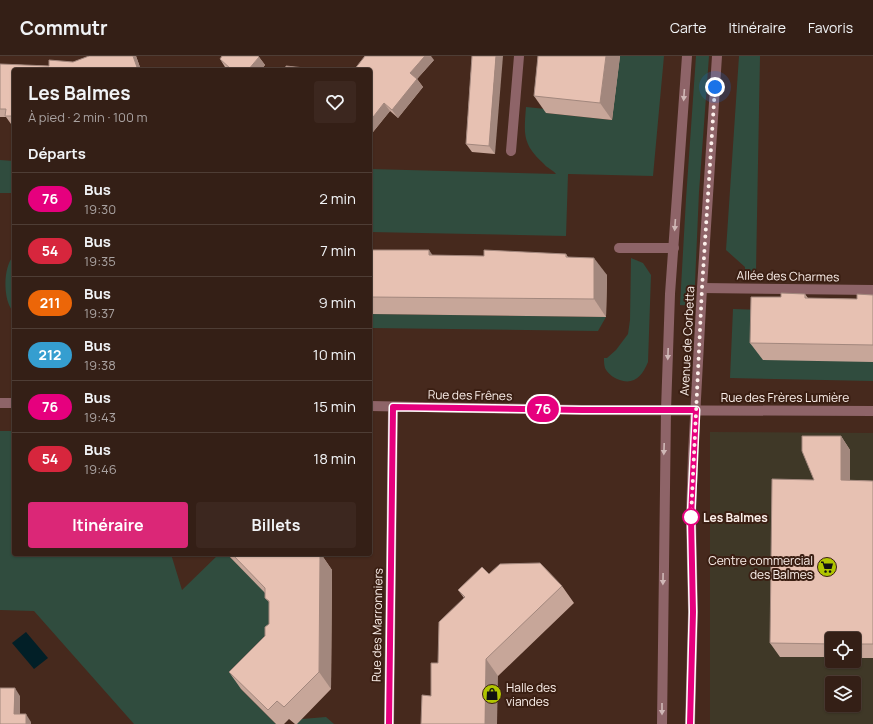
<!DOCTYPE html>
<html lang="fr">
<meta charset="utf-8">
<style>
body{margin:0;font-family:Manrope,sans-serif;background:#3c271f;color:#f1f3f6;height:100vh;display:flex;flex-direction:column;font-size:15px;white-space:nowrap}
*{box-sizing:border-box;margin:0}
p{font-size:13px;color:#a9a2a1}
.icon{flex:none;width:22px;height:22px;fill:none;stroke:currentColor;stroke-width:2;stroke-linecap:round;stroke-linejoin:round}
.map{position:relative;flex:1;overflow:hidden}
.details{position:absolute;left:12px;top:12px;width:360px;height:488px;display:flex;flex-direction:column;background:#341f16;border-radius:4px;box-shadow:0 1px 3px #0004,0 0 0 1px #4e3d35}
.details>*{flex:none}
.badge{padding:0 8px;border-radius:13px;font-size:14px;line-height:26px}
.buttons{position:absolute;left:825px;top:576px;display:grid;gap:8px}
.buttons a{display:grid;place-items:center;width:36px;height:36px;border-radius:4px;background:#341f16;box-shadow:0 1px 3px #0004,0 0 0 1px #4e3d35;font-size:20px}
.you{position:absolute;width:20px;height:20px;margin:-10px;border:3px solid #fff;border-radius:50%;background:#1a73e8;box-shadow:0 0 0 6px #1a73e833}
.map>.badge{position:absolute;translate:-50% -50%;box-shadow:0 0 0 2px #fff}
h2{padding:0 16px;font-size:15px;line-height:36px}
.round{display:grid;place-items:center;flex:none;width:42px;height:42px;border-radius:4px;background:#3c271f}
.summary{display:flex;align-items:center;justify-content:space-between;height:68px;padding:0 16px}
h1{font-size:19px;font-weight:700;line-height:30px}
.button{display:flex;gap:8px;margin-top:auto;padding:8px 16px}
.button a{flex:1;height:46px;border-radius:4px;background:#db2777;color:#fff;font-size:16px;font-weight:700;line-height:46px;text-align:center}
.button a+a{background:#3c271f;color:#f1f3f6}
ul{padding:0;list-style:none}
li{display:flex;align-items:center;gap:12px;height:52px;padding:0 16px;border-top:1px solid #4e3d35}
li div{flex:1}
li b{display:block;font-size:15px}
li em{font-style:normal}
li .badge{min-width:44px;font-weight:700;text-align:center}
header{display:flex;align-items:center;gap:24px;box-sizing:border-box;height:56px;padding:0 20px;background:#341f16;border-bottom:1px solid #4e3d35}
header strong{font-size:19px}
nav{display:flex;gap:22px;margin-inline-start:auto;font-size:14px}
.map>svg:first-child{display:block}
.commercial{fill:#3f3827;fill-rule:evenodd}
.green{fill:#304c3e}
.water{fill:#021f27}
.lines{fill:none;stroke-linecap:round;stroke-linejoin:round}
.minor{stroke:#8e6468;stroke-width:10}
.wall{fill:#c7a699}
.shaded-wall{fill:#a2877d}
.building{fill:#e7c1b2;stroke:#a2877d}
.oneway{fill:#d0b8b7}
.line-casing{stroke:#fff;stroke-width:9}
.line{stroke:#e6007e;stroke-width:6}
.walk{stroke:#fcf0eb;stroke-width:4;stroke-dasharray:0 7.2}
.stop-dot{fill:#fff;stroke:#e6007e;stroke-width:2}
.labels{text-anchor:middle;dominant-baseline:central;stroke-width:4;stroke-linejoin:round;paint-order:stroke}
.street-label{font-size:12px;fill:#fcf0eb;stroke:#3b1f13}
.stop-label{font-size:12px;font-weight:bold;fill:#fcf0eb;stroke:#3b1f13;text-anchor:start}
.poi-label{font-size:12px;fill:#fcf0eb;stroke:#3b1f13;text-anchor:end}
</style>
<header>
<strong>Commutr</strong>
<nav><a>Carte</a><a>Itinéraire</a><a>Favoris</a></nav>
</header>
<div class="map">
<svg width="873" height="668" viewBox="0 0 873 668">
<rect width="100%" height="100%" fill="#46291d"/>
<!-- commercial -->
<path class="commercial" d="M 710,376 L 873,377 L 873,668 L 710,668 ZM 832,583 L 854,583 L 854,605 L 832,605 ZM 832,627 L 854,627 L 854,649 L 832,649 Z"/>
<!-- green -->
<g class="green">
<path d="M 610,0 L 664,0 L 653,120 L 568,118 L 566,180 L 370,176 L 370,113 L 556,118 C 553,114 547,112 544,108 C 522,88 524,78 526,51 L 546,53 L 546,57 L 612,64 L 619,4 Z"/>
<path d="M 696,0 L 709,0 L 699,136 L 694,250 L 680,249 L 686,143 Z"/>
<path d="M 739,0 L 760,0 L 756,215 L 745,221 L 745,211 L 726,194 Z"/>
<path d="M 0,104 L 14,105 L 14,137 L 0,137 Z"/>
<path d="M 14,199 L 14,258 C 12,254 9,250 8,246 C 4,233 4,210 14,199 Z"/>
<path d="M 631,202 L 643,207 L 651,219 L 648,306 C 642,321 633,330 617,323 C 612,321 607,316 605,312 C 604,309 604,305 604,302 L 607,302 L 616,294 L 628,278 L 630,264 Z"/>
<path d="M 733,253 L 763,254 L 873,306 L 873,325 L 730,322 Z"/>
<path d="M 370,258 L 606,261 L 598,275 L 370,272 Z"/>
<path d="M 0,375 L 14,375 L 14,498 L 171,498 L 182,534 L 219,498 L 227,498 L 278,549 L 278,559 L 241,633 L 276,668 L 134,668 L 34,555 L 0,554 Z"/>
<path d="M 326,661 L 334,668 L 296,668 L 302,663 Z"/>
</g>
<!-- water -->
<path class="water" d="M 26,576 L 48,602 L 34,613 L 12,587 Z"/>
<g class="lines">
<!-- minor -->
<g class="minor">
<path d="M 511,95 L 519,0"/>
<path d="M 619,192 L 674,192"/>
<path d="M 702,232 L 873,234"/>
<path d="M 0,347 L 14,347"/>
<path d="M 370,350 L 582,354 L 873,355"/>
<path d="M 389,668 L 393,351"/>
<path d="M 662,668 L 666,354 L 670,238 L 687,0"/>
<path d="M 690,668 L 693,556 L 691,461 L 693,398 L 702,232 L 717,0"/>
</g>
</g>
<!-- wall -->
<g class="wall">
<path d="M 136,0 L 141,14 L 14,14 L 14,68 L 11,68 L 6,61 L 0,61 L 0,8 L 49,10 L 73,6 Z"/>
<path d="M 472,0 L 495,98 L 472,96 L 466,88 Z"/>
<path d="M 538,0 L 620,0 L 612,64 L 546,57 L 534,40 Z"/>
<path d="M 259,1 L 265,9 L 261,14 L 228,14 L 225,11 L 220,3 Z"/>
<path d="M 434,4 L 417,23 L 423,31 L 398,62 L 390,55 L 373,76 L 370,74 L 370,14 Z"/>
<path d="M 370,194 L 432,199 L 484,200 L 566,198 L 568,201 L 607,219 L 606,261 L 370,258 Z"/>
<path d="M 805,238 L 808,242 L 857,243 L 873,239 L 873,306 L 763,304 L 750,287 L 781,241 Z"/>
<path d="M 841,380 L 850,394 L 850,424 L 873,425 L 873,602 L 854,602 L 854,583 L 832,583 L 832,601 L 780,601 L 770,587 L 814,424 Z"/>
<path d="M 227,498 L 321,498 L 332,514 L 331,633 L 297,668 L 295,668 L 289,663 L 284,668 L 276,668 L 241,633 L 229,616 L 265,580 L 269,568 L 269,546 L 265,542 L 265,537 Z"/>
<path d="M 489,518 L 562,530 L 574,547 L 498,620 L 431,640 L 438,607 L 464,542 L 458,534 Z"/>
</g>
<!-- shaded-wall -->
<g class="shaded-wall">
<path d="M 133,0 L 136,0 L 141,14 L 138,14 Z"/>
<path d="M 425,0 L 431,0 L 434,4 L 417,23 L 423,31 L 398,62 L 392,54 L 410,17 Z"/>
<path d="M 496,0 L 503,0 L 495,98 L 489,90 Z"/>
<path d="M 606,0 L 620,0 L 612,64 L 600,47 Z"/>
<path d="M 259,1 L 265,9 L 261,14 L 248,14 Z"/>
<path d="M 384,47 L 390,55 L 373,76 L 370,72 L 370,65 Z"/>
<path d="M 429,194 L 441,211 L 429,199 Z"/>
<path d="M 594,202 L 607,219 L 606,261 L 594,243 Z"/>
<path d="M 841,380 L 850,394 L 850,438 L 841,424 Z"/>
<path d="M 320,498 L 321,498 L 332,514 L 331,633 L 319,616 Z"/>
<path d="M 486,603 L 498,620 L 497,668 L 485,668 Z"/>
<path d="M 15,632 L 20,640 L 20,665 L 14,658 Z"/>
<path d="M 26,658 L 31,666 L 31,668 L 26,668 Z"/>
</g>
<!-- building -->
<g class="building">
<path d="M 89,0 L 133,0 L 138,14 L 14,14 L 14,60 L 5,60 L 6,53 L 0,53 L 0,8 L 49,10 L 49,4 L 73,6 Z"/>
<path d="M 222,0 L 258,0 L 259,1 L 248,14 L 232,14 L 220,3 Z"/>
<path d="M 365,0 L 425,0 L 410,17 L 417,23 L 392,54 L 384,47 L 370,65 L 370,14 L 354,14 Z"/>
<path d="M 472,0 L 496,0 L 489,90 L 466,88 Z"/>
<path d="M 538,0 L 606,0 L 600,47 L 534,40 Z"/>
<path d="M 286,10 L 314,13 L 314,14 L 285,14 Z"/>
<path d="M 370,194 L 429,194 L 429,199 L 484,200 L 484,194 L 566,198 L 566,201 L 594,202 L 594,243 L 370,241 Z"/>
<path d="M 781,237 L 805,238 L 805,242 L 857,243 L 857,238 L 873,239 L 873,289 L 750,287 L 751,241 L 781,241 Z"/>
<path d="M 802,380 L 841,380 L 841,424 L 873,425 L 873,588 L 854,588 L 854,583 L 832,583 L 832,588 L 770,587 L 772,423 L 814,424 L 802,395 Z"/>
<path d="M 232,498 L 320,498 L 319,616 L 284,651 L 277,645 L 268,654 L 229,616 L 265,580 L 265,571 L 269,568 L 269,545 L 265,542 L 265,532 Z"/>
<path d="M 540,507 L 562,530 L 486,603 L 485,668 L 421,668 L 422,639 L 431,640 L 431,607 L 438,607 L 439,566 L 465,541 L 458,534 L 482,511 L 489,518 L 500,508 Z"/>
<path d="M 0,632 L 15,632 L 14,658 L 26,658 L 26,668 L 0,668 Z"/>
</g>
<!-- one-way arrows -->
<defs><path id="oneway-solid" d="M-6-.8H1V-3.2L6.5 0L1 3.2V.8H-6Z"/></defs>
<g class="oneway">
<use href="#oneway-solid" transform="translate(684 39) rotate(94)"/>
<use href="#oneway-solid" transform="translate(675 169) rotate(94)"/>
<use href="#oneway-solid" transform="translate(668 298) rotate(92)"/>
<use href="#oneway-solid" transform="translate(664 393) rotate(92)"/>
<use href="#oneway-solid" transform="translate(663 523) rotate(91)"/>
<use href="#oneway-solid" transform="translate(662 653) rotate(90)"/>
</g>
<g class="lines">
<!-- line casing -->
<g class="line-casing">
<path id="line" d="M 389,668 L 393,351 L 582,354 L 696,354 L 691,461 L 693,556 L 690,668"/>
</g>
<!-- line -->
<use href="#line" class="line"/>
<!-- walk -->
<path class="walk" d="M 691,461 L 702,232 L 715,31"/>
</g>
<!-- icons -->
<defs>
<g id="supermarket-disc" transform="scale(1)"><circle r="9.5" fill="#b0c500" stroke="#3b1f13"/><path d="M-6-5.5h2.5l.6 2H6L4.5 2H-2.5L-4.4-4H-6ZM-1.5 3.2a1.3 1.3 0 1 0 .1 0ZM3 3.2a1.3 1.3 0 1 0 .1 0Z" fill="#111"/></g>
<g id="shop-disc" transform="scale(1)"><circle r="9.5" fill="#b0c500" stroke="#3b1f13"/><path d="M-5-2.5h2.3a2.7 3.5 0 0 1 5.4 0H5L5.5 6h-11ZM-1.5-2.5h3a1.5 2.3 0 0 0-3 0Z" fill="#111"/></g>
</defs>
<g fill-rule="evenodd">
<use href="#supermarket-disc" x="827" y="511"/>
<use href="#shop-disc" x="492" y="638"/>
</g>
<!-- markers -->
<circle class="stop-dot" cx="691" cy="461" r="8"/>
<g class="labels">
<!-- street labels -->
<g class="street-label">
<text transform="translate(788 220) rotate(1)">Allée des Charmes</text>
<text transform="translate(687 285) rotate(-87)">Avenue de Corbetta</text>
<text transform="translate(470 339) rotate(1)">Rue des Frênes</text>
<text x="785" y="341">Rue des Frères Lumière</text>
<text transform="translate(377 569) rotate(-89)">Rue des Marronniers</text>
</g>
<!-- stop labels -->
<g class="stop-label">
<text x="703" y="461">Les Balmes</text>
</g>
<!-- poi labels -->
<g class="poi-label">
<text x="813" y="504">Centre commercial<tspan x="813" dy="14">des Balmes</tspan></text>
<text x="506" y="631" text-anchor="start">Halle des<tspan x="506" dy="14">viandes</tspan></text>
</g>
</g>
</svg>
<div class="buttons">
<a><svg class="icon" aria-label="locate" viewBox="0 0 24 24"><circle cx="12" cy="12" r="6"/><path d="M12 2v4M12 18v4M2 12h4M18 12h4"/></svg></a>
<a><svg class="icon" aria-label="layers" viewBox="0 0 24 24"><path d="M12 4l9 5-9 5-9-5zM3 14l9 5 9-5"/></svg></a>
</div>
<div class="you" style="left:715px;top:31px"></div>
<b class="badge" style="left:543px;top:353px;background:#e6007e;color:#fff">76</b>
<section class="details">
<div class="summary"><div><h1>Les Balmes</h1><p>À pied · 2 min · 100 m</p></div><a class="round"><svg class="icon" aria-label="heart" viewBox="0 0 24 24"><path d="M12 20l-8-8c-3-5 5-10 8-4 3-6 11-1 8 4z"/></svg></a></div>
<h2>Départs</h2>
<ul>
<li><span class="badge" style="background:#e6007e;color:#fff">76</span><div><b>Bus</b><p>19:30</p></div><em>2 min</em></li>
<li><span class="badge" style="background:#d7263d;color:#fff">54</span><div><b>Bus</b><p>19:35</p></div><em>7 min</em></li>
<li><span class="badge" style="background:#ec6608;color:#fff">211</span><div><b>Bus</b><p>19:37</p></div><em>9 min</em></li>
<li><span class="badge" style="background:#359ed0;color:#fff">212</span><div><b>Bus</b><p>19:38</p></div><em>10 min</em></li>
<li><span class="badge" style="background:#e6007e;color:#fff">76</span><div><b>Bus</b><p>19:43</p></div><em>15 min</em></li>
<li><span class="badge" style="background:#d7263d;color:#fff">54</span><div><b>Bus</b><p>19:46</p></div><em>18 min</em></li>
</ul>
<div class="button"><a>Itinéraire</a><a>Billets</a></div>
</section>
</div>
